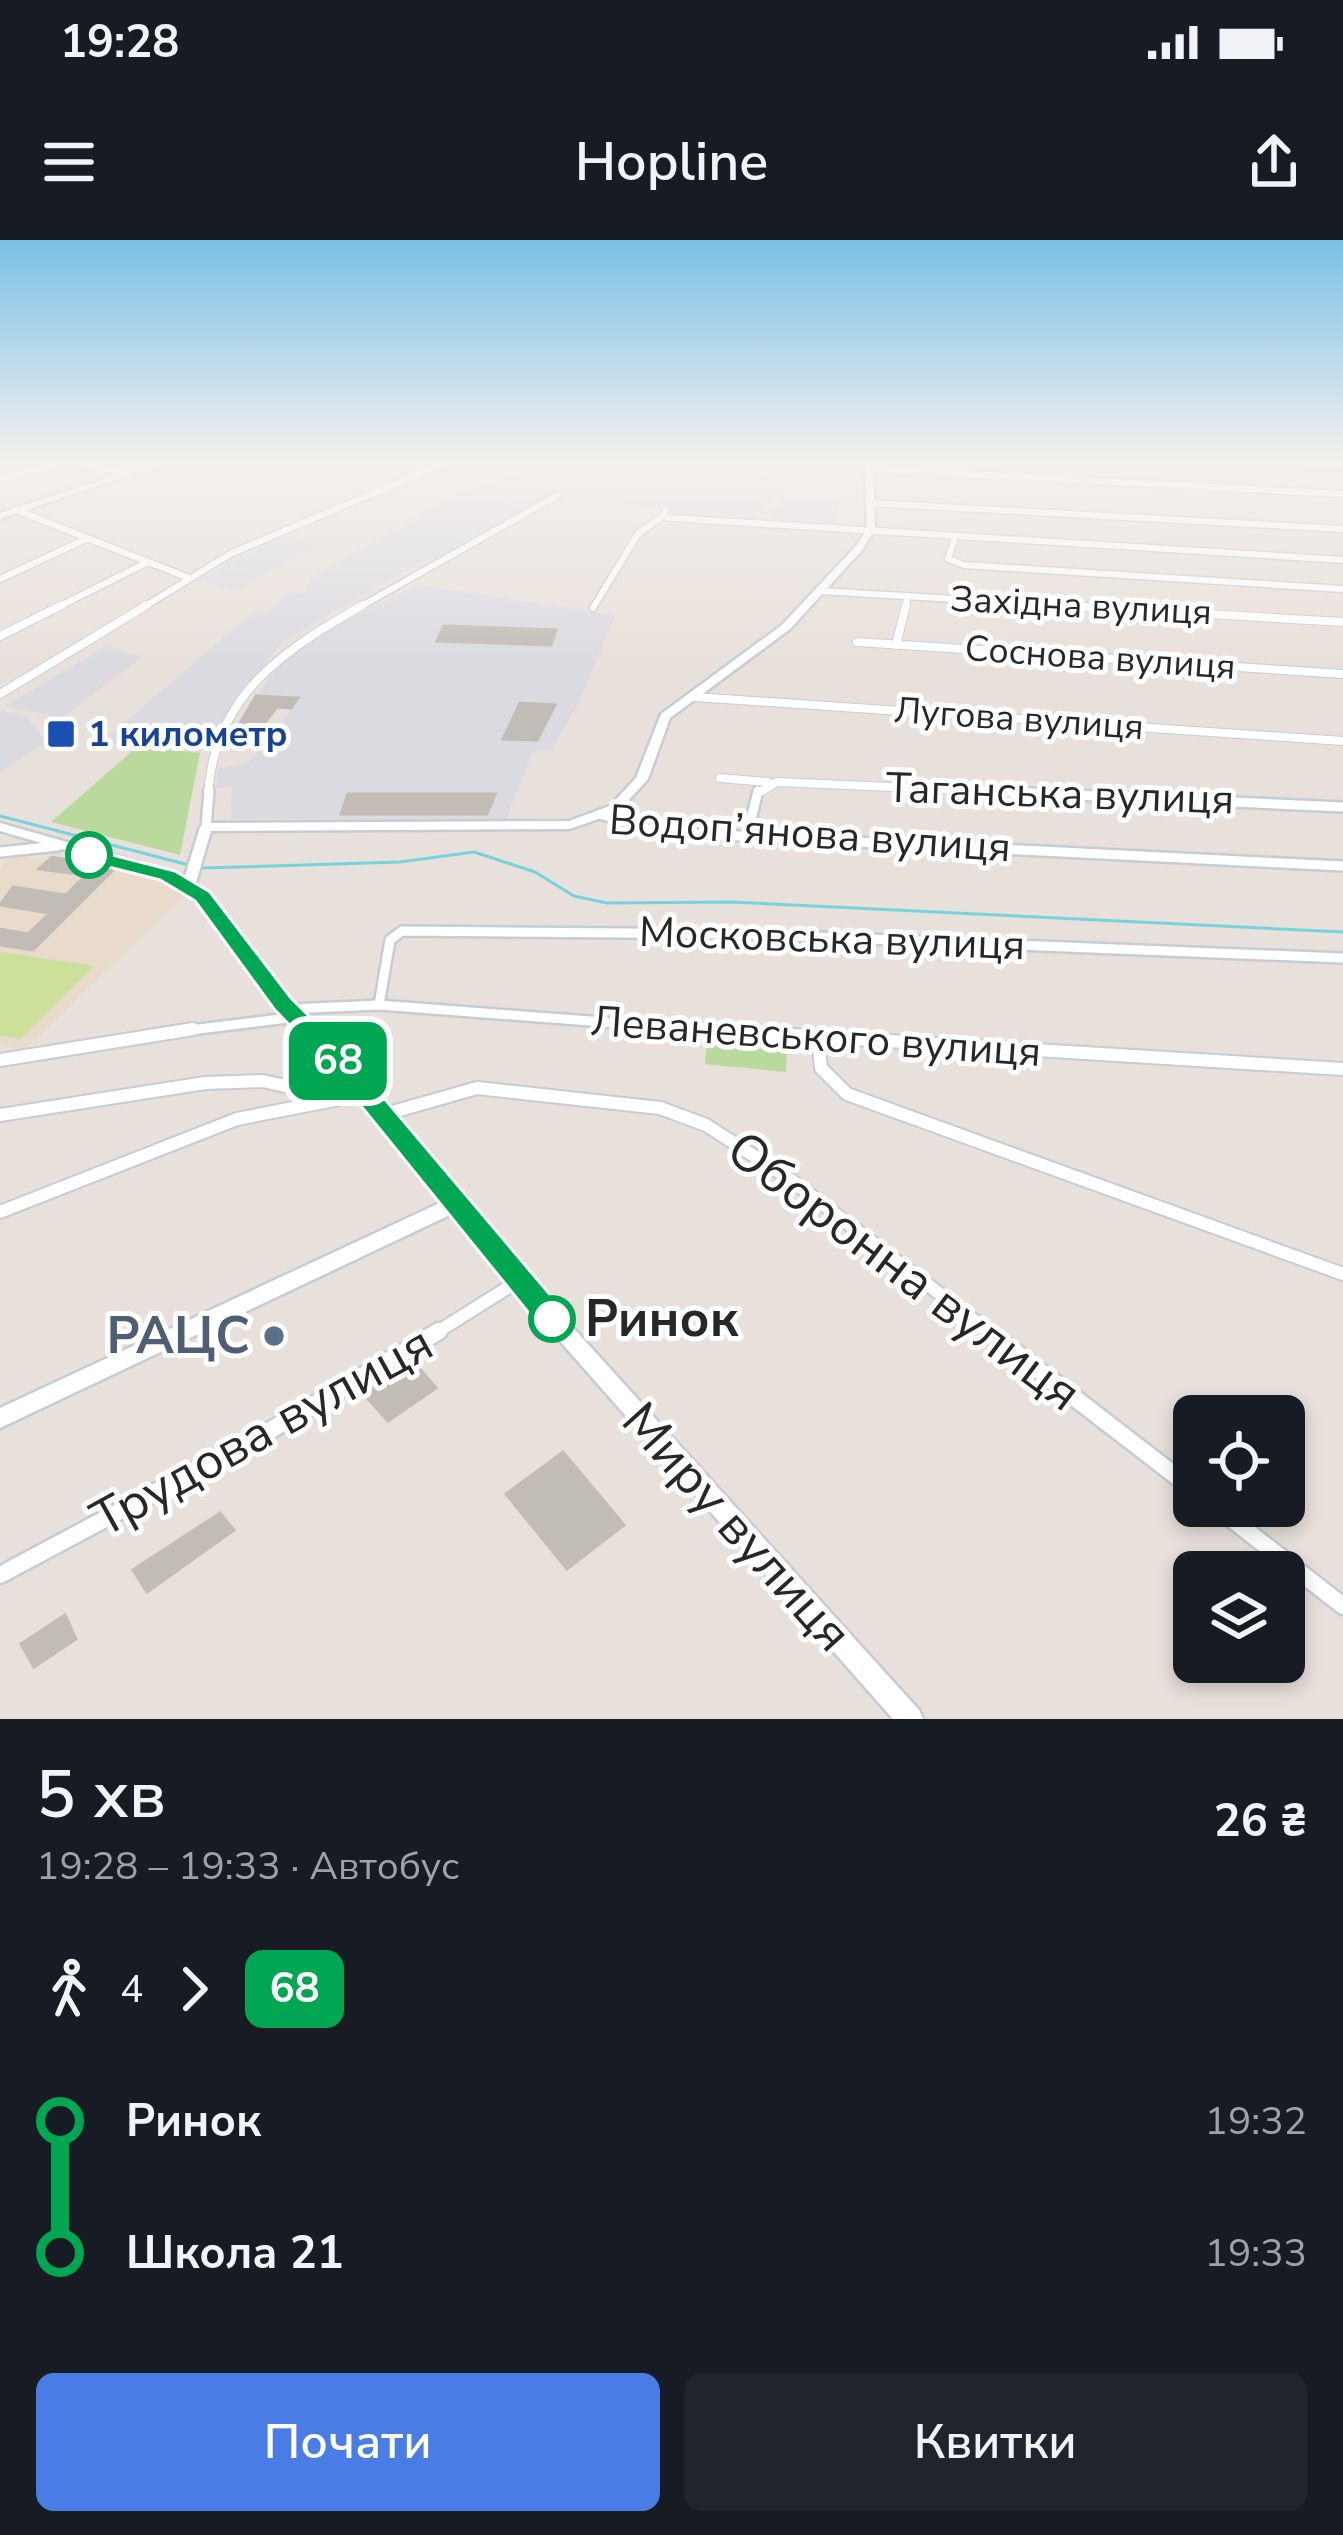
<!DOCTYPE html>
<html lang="uk">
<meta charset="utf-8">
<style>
body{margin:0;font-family:"Nunito Sans",sans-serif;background:#20242c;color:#f1f3f6;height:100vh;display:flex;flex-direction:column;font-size:45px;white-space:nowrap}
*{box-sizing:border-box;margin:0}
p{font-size:39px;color:#9ea1a6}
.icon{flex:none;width:66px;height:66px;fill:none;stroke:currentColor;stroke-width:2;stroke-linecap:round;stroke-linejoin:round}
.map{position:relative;height:1479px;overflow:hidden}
.details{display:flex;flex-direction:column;background:#171b24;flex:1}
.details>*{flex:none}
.badge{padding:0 24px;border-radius:18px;font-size:42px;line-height:78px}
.buttons{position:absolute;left:1173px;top:1155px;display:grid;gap:24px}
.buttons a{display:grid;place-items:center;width:132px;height:132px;border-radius:18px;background:#171b24;box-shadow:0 6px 18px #0003;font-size:60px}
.map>.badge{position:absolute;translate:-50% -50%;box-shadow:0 0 0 6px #fff}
.legs{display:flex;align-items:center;gap:18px;height:132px;padding:0 36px;font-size:39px}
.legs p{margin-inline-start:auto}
.headline{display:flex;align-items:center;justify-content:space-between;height:204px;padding:0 36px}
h1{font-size:66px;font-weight:600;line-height:90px}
.button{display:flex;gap:24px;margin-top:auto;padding:24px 36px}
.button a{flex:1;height:138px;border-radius:18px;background:#4a7ce5;color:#fff;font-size:48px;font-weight:600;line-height:138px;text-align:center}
.button a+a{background:#20242c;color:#f1f3f6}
ul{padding:0 36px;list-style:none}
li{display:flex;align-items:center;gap:42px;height:132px;font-size:45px}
li i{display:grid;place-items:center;width:18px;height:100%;margin:0 15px;background:currentColor}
li i::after{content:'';width:30px;height:30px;margin:-15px;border:9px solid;border-radius:50%;background:#171b24}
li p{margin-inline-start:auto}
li:first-child i{background:linear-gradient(#0000 50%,currentColor 0)}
li:last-child i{background:linear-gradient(currentColor 50%,#0000 0)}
.status{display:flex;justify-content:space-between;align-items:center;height:84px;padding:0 60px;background:#171b24;direction:ltr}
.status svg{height:33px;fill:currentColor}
header{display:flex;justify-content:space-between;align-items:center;height:156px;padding:0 36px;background:#171b24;font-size:54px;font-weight:600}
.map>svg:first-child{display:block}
.industrial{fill:#dbdae1}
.education{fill:#e9dbcb}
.green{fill:#b9da9c}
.pitch{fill:#cbe099}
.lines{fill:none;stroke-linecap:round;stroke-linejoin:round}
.stream{stroke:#77d2e0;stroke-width:3}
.building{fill:#c1bcb6;stroke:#c3bcb4;stroke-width:3}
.street-far4-casing{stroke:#c6cbd4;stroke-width:9}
.street-far3-casing{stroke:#c6cbd4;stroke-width:10}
.street-far2-casing{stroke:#c6cbd4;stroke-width:14}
.street-far1-casing{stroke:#c6cbd4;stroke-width:16}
.street-casing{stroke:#c6cbd4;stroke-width:21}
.secondary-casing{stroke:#c6cbd4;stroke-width:5}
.street-far4{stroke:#fff;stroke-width:6}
.street-far3{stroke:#fff;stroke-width:8}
.street-far2{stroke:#fff;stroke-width:9}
.street-far1{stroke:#fff;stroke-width:12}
.street{stroke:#fff;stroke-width:16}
.secondary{fill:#fff;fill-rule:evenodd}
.line-1{fill:#00a651;stroke:#fff;stroke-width:3}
.transit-dot{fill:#1a4fb4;stroke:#fff;stroke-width:4.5}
.stop-1-dot{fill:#fff;stroke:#00a651;stroke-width:6}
.service-dot{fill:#5c6f8a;stroke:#fff;stroke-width:4.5}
.labels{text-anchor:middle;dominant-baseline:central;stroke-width:10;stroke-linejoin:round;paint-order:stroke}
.far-street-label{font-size:36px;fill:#272727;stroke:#fff}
.far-transit-label{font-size:36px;font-weight:bold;fill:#164399;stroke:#fff;text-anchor:start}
.street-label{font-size:42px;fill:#272727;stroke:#fff}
.near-street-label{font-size:51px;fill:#272727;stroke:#fff}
.near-stop-label{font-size:51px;font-weight:bold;fill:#272727;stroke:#fff;text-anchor:start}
.near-service-label{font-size:51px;font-weight:bold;fill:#4e5e75;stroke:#fff;text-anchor:end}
</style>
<div class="status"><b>19:28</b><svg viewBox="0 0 49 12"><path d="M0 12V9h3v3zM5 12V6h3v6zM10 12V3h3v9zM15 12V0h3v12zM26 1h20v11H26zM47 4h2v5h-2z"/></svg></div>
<header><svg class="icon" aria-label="menu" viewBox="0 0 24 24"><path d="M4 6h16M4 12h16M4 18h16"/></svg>Hopline<svg class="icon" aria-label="share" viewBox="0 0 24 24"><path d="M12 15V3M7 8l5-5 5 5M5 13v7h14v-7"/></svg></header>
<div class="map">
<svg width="1343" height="1479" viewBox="0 0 1343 1479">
<rect width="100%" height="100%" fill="#e8e0da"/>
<!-- industrial -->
<g class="industrial">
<path d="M 558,220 L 657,229 L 668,220 L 810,220 L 748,282 L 552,254 L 443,321 L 428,318 L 281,402 L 200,513 L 100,503 L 254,372 L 267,374 L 287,352 L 304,353 L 312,338 L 451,256 Z"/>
<path d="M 1181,220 L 1282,225 L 1292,250 L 1184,243 Z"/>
<path d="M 786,255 L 841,259 L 834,284 L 767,280 Z"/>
<path d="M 276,299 L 315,306 L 235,351 L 199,340 Z"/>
<path d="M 417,345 L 616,375 L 576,468 L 551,510 L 534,510 L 506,579 L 231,579 L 232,547 L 216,548 L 219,528 L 247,524 L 300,459 L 256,456 L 294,406 Z"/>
<path d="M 107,406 L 142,417 L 62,478 L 5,466 Z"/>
<path d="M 0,470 L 28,477 L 46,502 L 0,533 Z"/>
</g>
<!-- education -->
<path class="education" d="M 13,616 L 116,627 L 163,638 L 186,654 L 24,810 L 0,805 L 0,628 Z"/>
<!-- green -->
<g class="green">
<path d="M 137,507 L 200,513 L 180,615 L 51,582 Z"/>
<path d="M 707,801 L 787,808 L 786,832 L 705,824 Z"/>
</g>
<!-- pitch -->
<path class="pitch" d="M 0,712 L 94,726 L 20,799 L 0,795 Z"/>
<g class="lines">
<!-- stream -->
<g class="stream">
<path d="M 0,576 L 185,624"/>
<path d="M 203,628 L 400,622 L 474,612 L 535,632 L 574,656 L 607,663 L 732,662 L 1343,692"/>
</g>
</g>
<!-- building -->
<g class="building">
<path d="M 444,386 L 556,390 L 551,405 L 437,401 Z"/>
<path d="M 256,456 L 298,458 L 291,468 L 277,467 L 245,508 L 226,507 Z"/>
<path d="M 520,463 L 555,465 L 537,500 L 503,499 Z"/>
<path d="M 348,554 L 495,554 L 487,574 L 341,574 Z"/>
<path d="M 52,617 L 114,629 L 33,710 L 0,705 L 0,689 L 28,694 L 50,673 L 0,665 L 13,647 L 66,655 L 86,635 L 39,629 Z"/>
<path d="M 413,1121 L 436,1148 L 388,1181 L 364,1154 Z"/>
<path d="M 563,1212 L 624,1285 L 567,1329 L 506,1254 Z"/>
<path d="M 220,1273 L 234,1290 L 147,1352 L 133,1330 Z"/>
<path d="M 65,1375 L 76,1399 L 34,1427 L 21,1404 Z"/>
</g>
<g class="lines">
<!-- street-far4 casing -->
<g class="street-far4-casing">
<g id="street-far4">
<path d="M 884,220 L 882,227 L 888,230 L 1343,254"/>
<path d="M 0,240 L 68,220 L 129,234"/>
<path d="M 868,263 L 1343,289"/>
<path d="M 16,270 L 189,338"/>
<path d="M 666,270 L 663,276 L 670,278 L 1343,320"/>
<path d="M 955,297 L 948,319 L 964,325 L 1343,349"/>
<path d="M 0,339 L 86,299"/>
<path d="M 820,351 L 1106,368"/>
<path d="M 56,368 L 146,323"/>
<path d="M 142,368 L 232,313 L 452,220"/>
<path d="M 358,368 L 558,255"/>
<path d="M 593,368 L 638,294 L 663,276"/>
<path d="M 905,368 L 908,356"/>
</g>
</g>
<!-- street-far3 casing -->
<g class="street-far3-casing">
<g id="street-far3">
<path d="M 1055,365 L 1343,382"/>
<path d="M 0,396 L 62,365"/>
<path d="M 857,402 L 1343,434"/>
<path d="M 896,405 L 906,365"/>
<path d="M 0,454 L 147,365"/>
<path d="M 695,457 L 1343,501"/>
<path d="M 720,538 L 768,542"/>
<path d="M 208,554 C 215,454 284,410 363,365"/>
<path d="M 757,554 L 777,542 L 1052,554"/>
</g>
</g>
<!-- street-far2 casing -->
<g class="street-far2-casing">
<g id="street-far2">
<path d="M 984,551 L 1343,567"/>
<path d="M 600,574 L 657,592 L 1343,626"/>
<path d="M 206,587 L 209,551"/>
<path d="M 747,596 L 758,551"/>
<path d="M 0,612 L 58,606"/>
<path d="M 379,765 L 390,700 L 402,691 L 741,694 L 1343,718"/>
<path d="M 289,769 L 379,765 L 735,792"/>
<path d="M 174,792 L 296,777"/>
</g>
</g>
<!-- street-far1 casing -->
<g class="street-far1-casing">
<g id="street-far1">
<path d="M 695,789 L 1343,829"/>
<path d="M 818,798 L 821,828 L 847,854 L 1343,1034"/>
<path d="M 0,820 L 193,789"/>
<path d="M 0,875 L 205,843 L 263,841 L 329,856"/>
<path d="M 382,875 L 477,848 L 660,868 L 706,885 L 790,939 L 992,1094"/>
<path d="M 0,972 L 237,879 L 365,854"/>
<path d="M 434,1094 L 520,1040"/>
</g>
</g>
<!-- street casing -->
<g class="street-casing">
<g id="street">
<path d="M 988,1091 L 1194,1250"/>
<path d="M 1215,1266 L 1343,1366"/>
<path d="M 0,1335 L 264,1194 L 439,1091"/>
</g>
</g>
<!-- secondary casing -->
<g class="secondary-casing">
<g id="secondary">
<path d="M 161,220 L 174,220 L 0,279 L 0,273 Z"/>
<path d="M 865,220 L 873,220 L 875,289 L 863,309 L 790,389 L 670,478 L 648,539 L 618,572 L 570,589 L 211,591 L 195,646 L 208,654 L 288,759 L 342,814 L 558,1071 L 919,1470 L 923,1479 L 893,1479 L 544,1083 L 454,973 L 0,1188 L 0,1168 L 444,961 L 330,822 L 278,767 L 198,660 L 162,638 L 0,591 L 0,583 L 172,632 L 184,639 L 200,587 L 206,583 L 569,581 L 610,566 L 636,538 L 661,474 L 782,385 L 856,306 L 867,289 Z"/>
<path d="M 1244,220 L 1343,224 L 1343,228 L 1248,222 Z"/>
</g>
</g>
<!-- street-far4 -->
<use href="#street-far4" class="street-far4"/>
<!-- street-far3 -->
<use href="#street-far3" class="street-far3"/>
<!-- street-far2 -->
<use href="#street-far2" class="street-far2"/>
<!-- street-far1 -->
<use href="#street-far1" class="street-far1"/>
<!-- street -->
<use href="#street" class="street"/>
<!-- secondary -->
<use href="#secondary" class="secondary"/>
</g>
<!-- sky -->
<linearGradient id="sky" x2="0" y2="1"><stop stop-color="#7bc0e5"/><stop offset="0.52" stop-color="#f5f1ee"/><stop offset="1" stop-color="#f5f1ee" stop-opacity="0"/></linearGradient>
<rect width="1343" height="427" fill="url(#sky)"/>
<!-- line-1 -->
<path class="line-1" d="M 89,609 L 175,631 L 210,652 L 291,758 L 345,812 L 563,1070 L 568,1079 L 563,1088 L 541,1088 L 327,824 L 274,769 L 195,661 L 160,640 L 81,620 L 78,615 Z"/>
<!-- markers -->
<rect class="transit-dot" x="46" y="479" width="30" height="30" rx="6"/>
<g class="stop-1-dot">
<circle cx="89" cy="615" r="21"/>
<circle cx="552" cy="1079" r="21"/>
</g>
<circle class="service-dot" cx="274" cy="1096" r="12"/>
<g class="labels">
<!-- far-street labels -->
<g class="far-street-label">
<text transform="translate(1081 366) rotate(3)">Західна вулиця</text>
<text transform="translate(1100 418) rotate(4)">Соснова вулиця</text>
<text transform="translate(1019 479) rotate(4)">Лугова вулиця</text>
</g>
<!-- far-transit labels -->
<g class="far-transit-label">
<text x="88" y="494">1 километр</text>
</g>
<!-- street labels -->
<g class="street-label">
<text transform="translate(1060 554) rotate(2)">Таганська вулиця</text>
<text transform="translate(810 594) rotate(4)">Водоп’янова вулиця</text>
<text transform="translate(832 699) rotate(2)">Московська вулиця</text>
<text transform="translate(816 797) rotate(4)">Леваневського вулиця</text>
</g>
<!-- near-street labels -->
<g class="near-street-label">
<text transform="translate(904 1031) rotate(37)">Оборонна вулиця</text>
<text transform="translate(262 1191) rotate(-29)">Трудова вулиця</text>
<text transform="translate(737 1287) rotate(48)">Миру вулиця</text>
</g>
<!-- near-stop labels -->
<g class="near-stop-label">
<text x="585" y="1079">Ринок</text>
</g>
<!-- near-service labels -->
<g class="near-service-label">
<text x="250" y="1096">РАЦС</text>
</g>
</g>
</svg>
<div class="buttons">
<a><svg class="icon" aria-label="locate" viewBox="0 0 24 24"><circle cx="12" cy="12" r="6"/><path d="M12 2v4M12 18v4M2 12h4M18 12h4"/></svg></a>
<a><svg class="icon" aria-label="layers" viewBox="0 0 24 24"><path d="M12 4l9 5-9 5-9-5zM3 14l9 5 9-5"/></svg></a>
</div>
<b class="badge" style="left:338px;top:821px;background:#00a651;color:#fff">68</b>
</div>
<section class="details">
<div class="headline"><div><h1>5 хв</h1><p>19:28 – 19:33 · Автобус</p></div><b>26 ₴</b></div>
<div class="legs"><svg class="icon" aria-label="walk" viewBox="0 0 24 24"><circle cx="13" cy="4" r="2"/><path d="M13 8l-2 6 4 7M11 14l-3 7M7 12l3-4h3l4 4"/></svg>4<svg class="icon" aria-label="forward" viewBox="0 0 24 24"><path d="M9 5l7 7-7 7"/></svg><b class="badge" style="background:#00a651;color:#fff">68</b></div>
<ul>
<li><i style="color:#00a651"></i><b>Ринок</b><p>19:32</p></li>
<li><i style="color:#00a651"></i><b>Школа 21</b><p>19:33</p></li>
</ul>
<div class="button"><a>Почати</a><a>Квитки</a></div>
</section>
